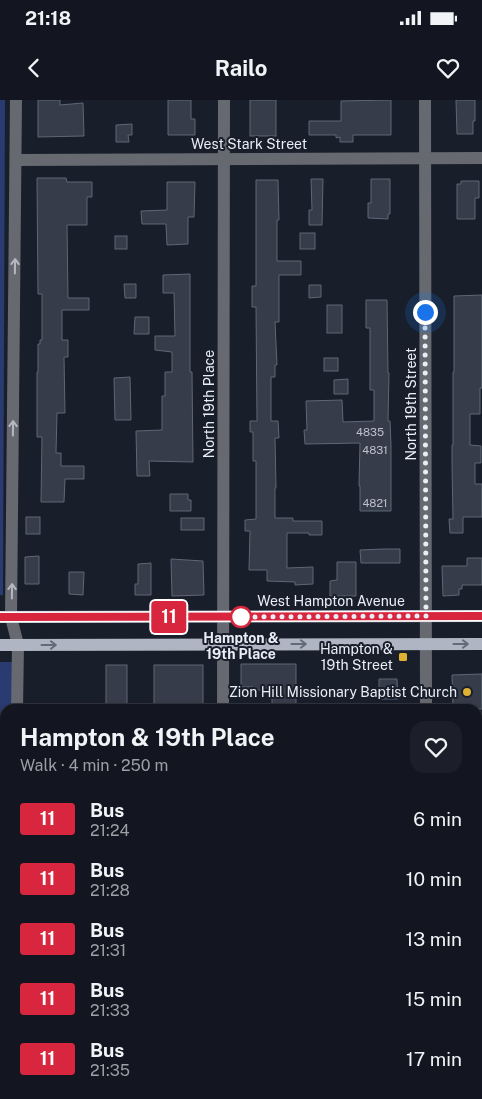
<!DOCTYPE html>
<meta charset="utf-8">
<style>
body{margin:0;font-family:"Public Sans",sans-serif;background:#1c1f29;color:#f1f3f6;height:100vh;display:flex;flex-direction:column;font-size:19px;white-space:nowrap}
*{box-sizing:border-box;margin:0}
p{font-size:16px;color:#9d9fa5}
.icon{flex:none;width:28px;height:28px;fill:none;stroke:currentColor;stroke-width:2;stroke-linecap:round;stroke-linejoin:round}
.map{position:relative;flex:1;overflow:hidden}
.drawer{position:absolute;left:0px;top:604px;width:482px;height:396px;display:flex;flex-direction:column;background:#131620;border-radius:15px 15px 0 0;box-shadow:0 1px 4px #0004,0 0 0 1px #32353e}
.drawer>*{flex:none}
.badge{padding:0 10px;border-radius:4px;font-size:18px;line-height:32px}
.you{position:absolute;width:25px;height:25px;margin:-12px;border:4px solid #fff;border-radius:50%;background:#1a73e8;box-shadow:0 0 0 8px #1a73e833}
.map>.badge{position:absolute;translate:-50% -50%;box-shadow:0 0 0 2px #fff}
.round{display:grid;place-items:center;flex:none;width:52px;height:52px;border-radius:15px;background:#1c1f29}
.headline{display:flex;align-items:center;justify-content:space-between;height:85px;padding:0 20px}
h1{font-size:24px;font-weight:700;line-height:38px}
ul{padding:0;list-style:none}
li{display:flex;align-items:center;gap:15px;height:60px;padding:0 20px}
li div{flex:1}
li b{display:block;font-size:19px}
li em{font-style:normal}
li .badge{min-width:55px;font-weight:700;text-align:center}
.status{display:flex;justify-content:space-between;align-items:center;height:35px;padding:0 25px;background:#131620;direction:ltr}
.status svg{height:14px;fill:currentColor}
header{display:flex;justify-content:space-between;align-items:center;height:65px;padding:0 20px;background:#131620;font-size:22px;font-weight:700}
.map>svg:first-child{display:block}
.green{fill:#293b71}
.building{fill:#373c4a;stroke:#5f6675}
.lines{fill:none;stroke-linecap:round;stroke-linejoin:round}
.minor{stroke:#666970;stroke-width:12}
.major{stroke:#afb5c3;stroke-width:12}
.oneway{stroke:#b5b8c0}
.oneway2{stroke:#646a77}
.line-casing{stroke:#fff;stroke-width:11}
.line{stroke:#d7263d;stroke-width:8}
.walk{stroke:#e9edf6;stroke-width:5;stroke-dasharray:0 9}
.stop-dot{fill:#fff;stroke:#d7263d;stroke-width:2.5}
.poi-dot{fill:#deb133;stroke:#191e2b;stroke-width:2}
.labels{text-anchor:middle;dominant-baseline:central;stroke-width:4;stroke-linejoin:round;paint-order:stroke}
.number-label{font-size:11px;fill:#bcc1cb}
.street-label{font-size:14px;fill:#e9edf6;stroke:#191e2b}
.stop-label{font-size:14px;font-weight:bold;fill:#e9edf6;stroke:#191e2b}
.poi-label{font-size:14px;fill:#e9edf6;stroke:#191e2b;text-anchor:end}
</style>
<div class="status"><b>21:18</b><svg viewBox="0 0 49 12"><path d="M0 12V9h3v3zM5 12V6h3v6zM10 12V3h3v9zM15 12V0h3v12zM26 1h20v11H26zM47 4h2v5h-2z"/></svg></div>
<header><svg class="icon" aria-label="back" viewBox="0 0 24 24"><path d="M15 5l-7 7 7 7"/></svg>Railo<svg class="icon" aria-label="heart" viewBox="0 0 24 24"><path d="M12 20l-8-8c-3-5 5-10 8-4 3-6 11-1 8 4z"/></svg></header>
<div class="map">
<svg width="482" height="999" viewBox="0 0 482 999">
<rect width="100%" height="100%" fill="#191e2b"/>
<!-- green -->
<g class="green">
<path d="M 0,0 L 5,0 L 3,495 L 0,495 Z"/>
<path d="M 0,562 L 12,562 L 12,609 L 5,609 L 5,995 L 12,995 L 12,999 L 0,999 Z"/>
</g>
<!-- building -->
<g class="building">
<path d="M 38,0 L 60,0 L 60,5 L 83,3 L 84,36 L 38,37 Z"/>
<path d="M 168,0 L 191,0 L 191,19 L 195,19 L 195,35 L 168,35 Z"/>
<rect x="250" y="0" width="26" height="36"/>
<path d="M 391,0 L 391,35 L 353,35 L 353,42 L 340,42 L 340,37 L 336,38 L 336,35 L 309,35 L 309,21 L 341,21 L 341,1 Z"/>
<path d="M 456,0 L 475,0 L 475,21 L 473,21 L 473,34 L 457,34 Z"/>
<path d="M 132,24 L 132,35 L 128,35 L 129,42 L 116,42 L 116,25 Z"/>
<path d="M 37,78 L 66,78 L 67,82 L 92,82 L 92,97 L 87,97 L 87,125 L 67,125 L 68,198 L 89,198 L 89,210 L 62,210 L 62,240 L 68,240 L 68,257 L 64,257 L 65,313 L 57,313 L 56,353 L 61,353 L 61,366 L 84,366 L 84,379 L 65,379 L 64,402 L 41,402 L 42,337 L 37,337 L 37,272 L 38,272 L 38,244 L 40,244 L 40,240 L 42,240 L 42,194 L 38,194 Z"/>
<path d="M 311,79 L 323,79 L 322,125 L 309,125 L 309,110 L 312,110 Z"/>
<path d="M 371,79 L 390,79 L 390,114 L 388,114 L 388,119 L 368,118 L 368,103 L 371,103 Z"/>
<path d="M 256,80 L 278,80 L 279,120 L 277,120 L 277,161 L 301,161 L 301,175 L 279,175 L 279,222 L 275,222 L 277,265 L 275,265 L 275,277 L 271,277 L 271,321 L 278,321 L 279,338 L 275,338 L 276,388 L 275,388 L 275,418 L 293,418 L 293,421 L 322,421 L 322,435 L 309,435 L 309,433 L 287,433 L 287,468 L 313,467 L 313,484 L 295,485 L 295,482 L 267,481 L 267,470 L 249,470 L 250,431 L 245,431 L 245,420 L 256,419 L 256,361 L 253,361 L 253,332 L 250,332 L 250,321 L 257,321 L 256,207 L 252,207 L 252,186 L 256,186 Z"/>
<path d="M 461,81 L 479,81 L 479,98 L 475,98 L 475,119 L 457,119 L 457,84 L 461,84 Z"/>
<path d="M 167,82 L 195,82 L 194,117 L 188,117 L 188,144 L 167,145 L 166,124 L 142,124 L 141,111 L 167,110 Z"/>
<rect x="300" y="133" width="15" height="16"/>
<rect x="115" y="136" width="12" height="13"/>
<path d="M 190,174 L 190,272 L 192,272 L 193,362 L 149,361 L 150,376 L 137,376 L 136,331 L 162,330 L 162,296 L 165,296 L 165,272 L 172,272 L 172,252 L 155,250 L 155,236 L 175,236 L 174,193 L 163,193 L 163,175 Z"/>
<path d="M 124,184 L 136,184 L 136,198 L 125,198 Z"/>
<path d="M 309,185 L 321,185 L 321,197 L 309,198 Z"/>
<path d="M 482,195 L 482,288 L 480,288 L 480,314 L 470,314 L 470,345 L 481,346 L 481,363 L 475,363 L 475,384 L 482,384 L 482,417 L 463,417 L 463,433 L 450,433 L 449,419 L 453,419 L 452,363 L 452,345 L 453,345 L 453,272 L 454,272 L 454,196 Z"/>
<path d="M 366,200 L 387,200 L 388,273 L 389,273 L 388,321 L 390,321 L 391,345 L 391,411 L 360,411 L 360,386 L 359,386 L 360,343 L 305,344 L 304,330 L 307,330 L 306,301 L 342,300 L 343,322 L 374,321 L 374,290 L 370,290 L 370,228 L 366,228 Z"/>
<rect x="327" y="205" width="15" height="28"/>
<path d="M 135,217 L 149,217 L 149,234 L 134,234 Z"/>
<rect x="324" y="258" width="14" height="13"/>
<path d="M 130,277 L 131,320 L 115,320 L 114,278 Z"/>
<path d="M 348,279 L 348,294 L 334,294 L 334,280 Z"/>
<path d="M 170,394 L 188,394 L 188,400 L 191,400 L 191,411 L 170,411 Z"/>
<rect x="26" y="417" width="14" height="17"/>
<rect x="181" y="418" width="23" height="12"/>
<path d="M 384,449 L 400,449 L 400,463 L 361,463 L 360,450 Z"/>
<path d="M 39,456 L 39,484 L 25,484 L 25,457 Z"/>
<path d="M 467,458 L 482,458 L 482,485 L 462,485 L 462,489 L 459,489 L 459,495 L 443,496 L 442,466 L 467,466 Z"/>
<path d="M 171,459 L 203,461 L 204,495 L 172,496 Z"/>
<path d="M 337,462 L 356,462 L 356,496 L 330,496 L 330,481 L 337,480 Z"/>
<path d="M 151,463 L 151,495 L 135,495 L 135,484 L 138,484 L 138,464 Z"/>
<path d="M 69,472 L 84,472 L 83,495 L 69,494 Z"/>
<path d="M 241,564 L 296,564 L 296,609 L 272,609 L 272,590 L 254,590 L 253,587 L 241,587 Z"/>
<rect x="106" y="565" width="21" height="44"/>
<rect x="154" y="565" width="49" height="44"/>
<path d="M 482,574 L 482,609 L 453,609 L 452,575 Z"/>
<path d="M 379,579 L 397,579 L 398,599 L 379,599 Z"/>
</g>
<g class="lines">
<!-- minor -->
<g class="minor">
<path d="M 16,0 L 11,517 L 18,545 L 17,609"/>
<path d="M 425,0 L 426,609"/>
<path d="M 16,60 L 482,58"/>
<path d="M 223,609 L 224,0"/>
<path d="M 478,636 L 482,636"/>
<path d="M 478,934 L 482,934"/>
<path d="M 119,995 L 119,999"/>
<path d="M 224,995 L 224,999"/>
<path d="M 425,995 L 425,999"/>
<path d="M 20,999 L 21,995"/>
<path d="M 325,999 L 325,995"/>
</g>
<!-- major -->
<g class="major">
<path d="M 0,517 L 482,516"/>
<path d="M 0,545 L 482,544"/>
</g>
</g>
<!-- one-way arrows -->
<defs><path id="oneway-shaft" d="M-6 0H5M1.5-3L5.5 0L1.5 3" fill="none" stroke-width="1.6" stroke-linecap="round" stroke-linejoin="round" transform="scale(1.25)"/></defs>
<g class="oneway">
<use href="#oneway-shaft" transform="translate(15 166) rotate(-89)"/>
<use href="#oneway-shaft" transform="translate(13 328) rotate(-89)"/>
<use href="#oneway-shaft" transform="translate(12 491) rotate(-89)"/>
</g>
<g class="oneway2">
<use href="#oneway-shaft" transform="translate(299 544)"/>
<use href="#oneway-shaft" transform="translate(461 544)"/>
<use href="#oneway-shaft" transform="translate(49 545)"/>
</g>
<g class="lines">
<!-- line casing -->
<g class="line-casing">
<path id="line" d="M 0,517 L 482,516"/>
</g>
<!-- line -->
<use href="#line" class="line"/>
<!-- walk -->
<path class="walk" d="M 241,517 L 239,517 L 426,516 L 425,212"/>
</g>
<!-- markers -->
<circle class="stop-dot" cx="241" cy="517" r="10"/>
<g class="poi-dot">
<rect x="398" y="552" width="10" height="10" rx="2.5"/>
<circle cx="467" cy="592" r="5"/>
</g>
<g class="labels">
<!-- number labels -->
<g class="number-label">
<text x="370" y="332">4835</text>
<text x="375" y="350">4831</text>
<text x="375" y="403">4821</text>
</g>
<!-- street labels -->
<g class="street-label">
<text x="249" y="44">West Stark Street</text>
<text transform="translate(209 304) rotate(-90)">North 19th Place</text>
<text transform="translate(411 304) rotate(-90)">North 19th Street</text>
<text x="331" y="501">West Hampton Avenue</text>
</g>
<!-- stop labels -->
<g class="stop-label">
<text x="241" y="538">Hampton &amp;<tspan x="241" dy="16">19th Place</tspan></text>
</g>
<!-- poi labels -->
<g class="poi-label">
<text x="393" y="549">Hampton &amp;<tspan x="393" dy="16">19th Street</tspan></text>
<text x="457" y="592">Zion Hill Missionary Baptist Church</text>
</g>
</g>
</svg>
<div class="you" style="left:425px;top:212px"></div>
<b class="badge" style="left:169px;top:517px;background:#d7263d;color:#fff">11</b>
<section class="drawer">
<div class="headline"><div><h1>Hampton &amp; 19th Place</h1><p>Walk · 4 min · 250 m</p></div><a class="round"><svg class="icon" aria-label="heart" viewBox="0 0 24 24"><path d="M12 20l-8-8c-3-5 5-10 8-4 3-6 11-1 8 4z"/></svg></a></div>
<ul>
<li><span class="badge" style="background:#d7263d;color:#fff">11</span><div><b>Bus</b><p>21:24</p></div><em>6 min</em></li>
<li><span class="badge" style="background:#d7263d;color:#fff">11</span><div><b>Bus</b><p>21:28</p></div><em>10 min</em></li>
<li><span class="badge" style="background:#d7263d;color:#fff">11</span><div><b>Bus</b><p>21:31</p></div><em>13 min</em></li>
<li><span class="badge" style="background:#d7263d;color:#fff">11</span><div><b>Bus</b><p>21:33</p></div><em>15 min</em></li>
<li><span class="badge" style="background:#d7263d;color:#fff">11</span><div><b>Bus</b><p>21:35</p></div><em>17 min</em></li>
</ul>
</section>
</div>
